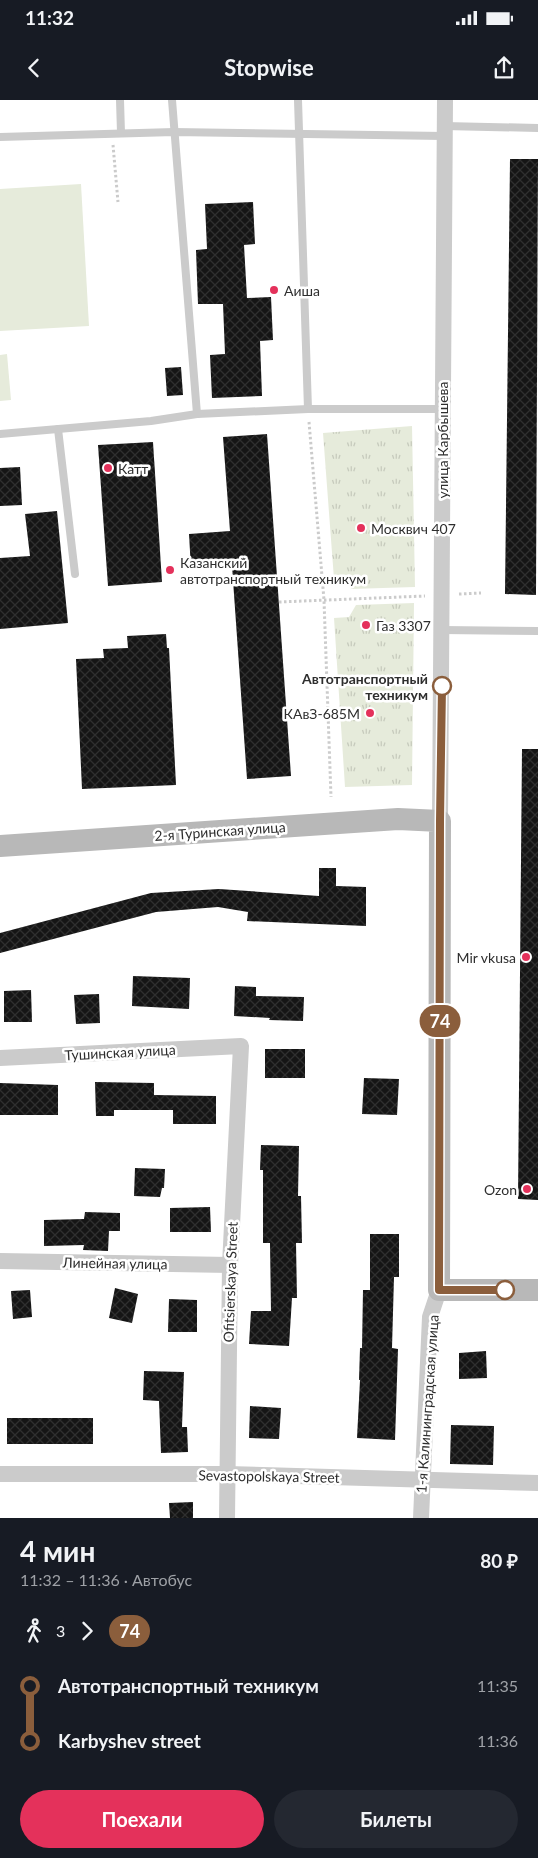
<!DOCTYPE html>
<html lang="ru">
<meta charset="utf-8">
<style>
body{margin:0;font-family:Lato,sans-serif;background:#242831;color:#f1f3f6;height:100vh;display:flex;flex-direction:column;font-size:19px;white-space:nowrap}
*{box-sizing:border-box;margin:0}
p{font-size:16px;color:#9ea1a6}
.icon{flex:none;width:28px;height:28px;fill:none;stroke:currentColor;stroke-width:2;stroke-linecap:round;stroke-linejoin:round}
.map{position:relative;height:1418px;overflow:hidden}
.details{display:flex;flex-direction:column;background:#171b24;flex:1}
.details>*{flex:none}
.badge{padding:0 10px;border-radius:16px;font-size:18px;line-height:32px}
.map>.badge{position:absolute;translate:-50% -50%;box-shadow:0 0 0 2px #fff}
.legs{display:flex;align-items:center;gap:8px;height:55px;padding:0 20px;font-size:16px}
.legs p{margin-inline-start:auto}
.head{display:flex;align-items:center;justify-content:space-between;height:85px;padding:0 20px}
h1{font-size:28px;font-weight:700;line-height:38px}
.button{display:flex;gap:10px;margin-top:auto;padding:10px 20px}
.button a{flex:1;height:58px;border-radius:30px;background:#e4315b;color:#fff;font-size:20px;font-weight:700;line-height:58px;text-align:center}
.button a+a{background:#242831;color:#f1f3f6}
ul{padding:0 20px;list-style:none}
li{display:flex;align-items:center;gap:18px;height:55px;font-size:19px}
li i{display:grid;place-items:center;width:8px;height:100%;margin:0 6px;background:currentColor}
li i::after{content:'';width:12px;height:12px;margin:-6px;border:4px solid;border-radius:50%;background:#171b24}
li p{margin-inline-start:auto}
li:first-child i{background:linear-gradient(#0000 50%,currentColor 0)}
li:last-child i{background:linear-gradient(currentColor 50%,#0000 0)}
.status{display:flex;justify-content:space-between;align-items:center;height:35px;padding:0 25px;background:#171b24;direction:ltr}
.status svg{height:14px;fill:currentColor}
header{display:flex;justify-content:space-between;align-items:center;height:65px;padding:0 20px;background:#171b24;font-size:22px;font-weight:700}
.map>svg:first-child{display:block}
.grass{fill:url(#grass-tufts)}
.garden{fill:#e6ebdb}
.building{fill:url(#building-cross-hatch)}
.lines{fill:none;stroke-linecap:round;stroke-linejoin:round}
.path{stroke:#cbcbcb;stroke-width:3;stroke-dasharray:2.5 2.5;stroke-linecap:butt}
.lane{stroke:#cbcbcb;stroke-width:8}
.street{stroke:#cbcbcb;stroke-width:16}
.secondary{stroke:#b8b8b8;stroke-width:22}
.line-1-casing{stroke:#fff;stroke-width:11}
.line-1{stroke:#8b5e3c;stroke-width:8}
.poi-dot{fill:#e4315b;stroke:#fff;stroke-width:2}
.stop-1-dot{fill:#fff;stroke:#8b5e3c;stroke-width:2.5}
.labels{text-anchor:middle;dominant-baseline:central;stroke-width:5;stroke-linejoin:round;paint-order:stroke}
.poi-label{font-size:14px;fill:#2e2e2e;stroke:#fff;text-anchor:start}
.street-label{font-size:14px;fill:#2e2e2e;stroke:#fff}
.stop-label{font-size:14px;font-weight:bold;fill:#2e2e2e;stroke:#fff;text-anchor:end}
</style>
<div class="status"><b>11:32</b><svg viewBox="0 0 49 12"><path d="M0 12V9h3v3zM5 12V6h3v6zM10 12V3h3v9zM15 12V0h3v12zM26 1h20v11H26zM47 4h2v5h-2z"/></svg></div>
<header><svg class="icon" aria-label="back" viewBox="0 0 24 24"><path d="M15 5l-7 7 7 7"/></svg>Stopwise<svg class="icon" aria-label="share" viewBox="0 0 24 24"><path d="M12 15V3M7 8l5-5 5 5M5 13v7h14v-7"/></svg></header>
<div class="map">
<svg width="538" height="1418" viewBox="0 0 538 1418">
<defs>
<pattern id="grass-tufts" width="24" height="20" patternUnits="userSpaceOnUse" patternTransform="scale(1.25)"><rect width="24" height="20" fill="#e6ebdb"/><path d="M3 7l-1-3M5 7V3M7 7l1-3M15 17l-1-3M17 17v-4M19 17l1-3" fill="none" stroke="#c6cabc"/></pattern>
<pattern id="building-cross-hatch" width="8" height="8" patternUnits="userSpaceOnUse" patternTransform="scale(1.25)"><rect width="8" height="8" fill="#151515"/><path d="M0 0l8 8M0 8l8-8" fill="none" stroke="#2f2f2f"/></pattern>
</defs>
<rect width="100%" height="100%" fill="#fff"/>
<!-- grass -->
<g class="grass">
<path d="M 412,326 L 415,487 L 351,489 L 347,479 L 334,479 L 323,333 Z"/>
<path d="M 414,503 L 412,685 L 345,687 L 334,518 L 349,517 L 356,505 Z"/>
</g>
<!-- garden -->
<g class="garden">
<path d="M 81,84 L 89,226 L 0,231 L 0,89 Z"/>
<path d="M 7,254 L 11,300 L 0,301 L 0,255 Z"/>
</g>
<!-- building -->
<g class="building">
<path d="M 510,59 L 538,59 L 536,495 L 505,494 Z"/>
<path d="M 253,102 L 255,144 L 244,145 L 247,198 L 271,197 L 273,240 L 260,241 L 262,296 L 212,298 L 210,255 L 225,254 L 223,204 L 198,204 L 196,150 L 207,149 L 205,104 Z"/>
<path d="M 181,267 L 183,295 L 167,296 L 165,268 Z"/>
<path d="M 267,334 L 291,676 L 247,679 L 232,466 L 191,469 L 189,434 L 230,431 L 223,337 Z"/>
<path d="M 153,342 L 162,482 L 108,486 L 98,345 Z"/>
<path d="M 20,367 L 22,405 L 0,406 L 0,368 Z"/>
<path d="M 57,411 L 68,523 L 0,529 L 0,458 L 30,456 L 25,414 Z"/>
<path d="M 166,534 L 167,548 L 169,548 L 176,685 L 82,689 L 76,559 L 104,558 L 103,549 L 128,548 L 127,536 Z"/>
<path d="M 522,649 L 538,649 L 538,1100 L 518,1099 Z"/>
<path d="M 319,768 L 336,768 L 336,786 L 366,787 L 366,826 L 247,821 L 248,812 L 218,807 L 156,812 L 0,853 L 0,833 L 151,793 L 219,789 L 319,796 Z"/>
<path d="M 133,876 L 190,878 L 189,909 L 132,906 Z"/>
<path d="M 235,886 L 256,887 L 256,896 L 304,897 L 303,921 L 269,920 L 270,918 L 234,916 Z"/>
<path d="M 31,890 L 32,922 L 4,922 L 4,891 Z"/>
<path d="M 99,894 L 100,923 L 76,924 L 74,895 Z"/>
<rect x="265" y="949" width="40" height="29"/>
<path d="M 364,978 L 399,979 L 397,1015 L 362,1014 Z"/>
<path d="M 95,982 L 154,983 L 154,995 L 216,996 L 216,1024 L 173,1024 L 173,1010 L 114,1010 L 114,1016 L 96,1016 Z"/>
<path d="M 0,983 L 58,985 L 58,1015 L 0,1015 Z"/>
<path d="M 261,1045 L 299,1046 L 298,1096 L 301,1096 L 302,1143 L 296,1143 L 297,1198 L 292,1198 L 289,1246 L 249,1244 L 251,1211 L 271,1211 L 270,1143 L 263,1143 L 263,1070 L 260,1070 Z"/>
<path d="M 135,1068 L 165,1069 L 164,1088 L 162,1088 L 160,1097 L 134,1096 Z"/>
<path d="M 210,1107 L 211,1132 L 170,1132 L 170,1108 Z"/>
<path d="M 85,1112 L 120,1113 L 120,1131 L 109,1131 L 108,1151 L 83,1150 L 84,1145 L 44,1146 L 44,1120 L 84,1119 Z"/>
<path d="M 370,1134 L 399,1134 L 399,1177 L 394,1177 L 392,1248 L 398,1249 L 395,1340 L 357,1338 L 360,1280 L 359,1280 L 360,1248 L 362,1248 L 363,1190 L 370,1190 Z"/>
<path d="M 115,1188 L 138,1194 L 132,1223 L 109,1218 Z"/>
<path d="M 30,1190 L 32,1217 L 13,1219 L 11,1191 Z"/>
<path d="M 169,1199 L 197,1200 L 197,1232 L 168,1232 Z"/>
<path d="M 486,1251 L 487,1278 L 459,1279 L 459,1253 Z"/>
<path d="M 144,1271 L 184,1272 L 182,1327 L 187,1327 L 188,1352 L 161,1353 L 159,1301 L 143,1300 Z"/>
<path d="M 250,1306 L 281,1308 L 279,1339 L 249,1338 Z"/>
<rect x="7" y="1318" width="86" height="26"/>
<path d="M 451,1325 L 494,1326 L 493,1365 L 450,1364 Z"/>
<path d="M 193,1402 L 193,1418 L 170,1418 L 169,1403 Z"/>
</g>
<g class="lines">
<!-- path -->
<g class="path">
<path d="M 113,45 L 118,102"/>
<path d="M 309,322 L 324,500 L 331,697"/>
<path d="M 459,494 L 481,493"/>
<path d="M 279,502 L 425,496"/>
</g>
<!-- lane -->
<g class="lane">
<path d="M 120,0 L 121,33"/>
<path d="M 172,0 L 197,314"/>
<path d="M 298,0 L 308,309"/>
<path d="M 444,26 L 538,28"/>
<path d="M 0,37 L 174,32 L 444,36"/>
<path d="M 58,329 L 75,474"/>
<path d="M 0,334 L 151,321 L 197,314 L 308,309 L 442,309"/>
<path d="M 442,530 L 538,531"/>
</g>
<!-- street -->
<g class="street">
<path d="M 440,721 L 445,0"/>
<path d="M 0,958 L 241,946 L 230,1165 L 227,1418"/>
<path d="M 0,1161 L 230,1165"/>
<path d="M 0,1374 L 226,1374 L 538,1383"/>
<path d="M 421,1418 L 430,1217 L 439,1190"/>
</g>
<!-- secondary -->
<path class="secondary" d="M 0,746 L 398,719 L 440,721 L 439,1190 L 538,1190"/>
</g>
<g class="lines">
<!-- line-1 casing -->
<g class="line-1-casing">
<path id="line-1" d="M 442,586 L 440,721 L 439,1190 L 505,1190"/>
</g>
<!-- line-1 -->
<use href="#line-1" class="line-1"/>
</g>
<!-- markers -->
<g class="poi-dot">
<circle cx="274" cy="190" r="5"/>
<circle cx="108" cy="368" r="5"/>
<circle cx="361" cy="428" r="5"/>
<circle cx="170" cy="470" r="5"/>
<circle cx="366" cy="525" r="5"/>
<circle cx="370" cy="613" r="5"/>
<circle cx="526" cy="857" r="5"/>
<circle cx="527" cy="1089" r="5"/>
</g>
<g class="stop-1-dot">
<circle cx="442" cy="586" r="9"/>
<circle cx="505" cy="1190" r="9"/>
</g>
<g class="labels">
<!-- poi labels -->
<g class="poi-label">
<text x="284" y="190">Аиша</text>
<text x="118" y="368">Катт</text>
<text x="371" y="428">Москвич 407</text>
<text x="180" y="462">Казанский<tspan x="180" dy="16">автотранспортный техникум</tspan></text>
<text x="376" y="525">Газ 3307</text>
<text x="360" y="613" text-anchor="end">КАвЗ-685М</text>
<text x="516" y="857" text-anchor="end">Mir vkusa</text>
<text x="517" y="1089" text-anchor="end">Ozon</text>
</g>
<!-- street labels -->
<g class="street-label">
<text transform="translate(442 340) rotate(-90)">улица Карбышева</text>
<text transform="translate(220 731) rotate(-4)">2-я Туринская улица</text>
<text transform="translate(120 952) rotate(-3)">Тушинская улица</text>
<text transform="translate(115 1163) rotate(1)">Линейная улица</text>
<text transform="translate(230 1182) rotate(-88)">Ofitsierskaya Street</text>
<text transform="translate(427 1304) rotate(-86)">1-я Калининградская улица</text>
<text transform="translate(269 1376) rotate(1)">Sevastopolskaya Street</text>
</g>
<!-- stop labels -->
<g class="stop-label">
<text x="428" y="578">Автотранспортный<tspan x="428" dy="16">техникум</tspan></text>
</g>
</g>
</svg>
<b class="badge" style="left:440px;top:921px;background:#8b5e3c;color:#fff">74</b>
</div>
<section class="details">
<div class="head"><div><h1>4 мин</h1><p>11:32 – 11:36 · Автобус</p></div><b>80 ₽</b></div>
<div class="legs"><svg class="icon" aria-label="walk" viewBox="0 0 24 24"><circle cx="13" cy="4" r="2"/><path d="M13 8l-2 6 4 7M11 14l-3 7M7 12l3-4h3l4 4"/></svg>3<svg class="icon" aria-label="forward" viewBox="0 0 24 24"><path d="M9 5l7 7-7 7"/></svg><b class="badge" style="background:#8b5e3c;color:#fff">74</b></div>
<ul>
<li><i style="color:#8b5e3c"></i><b>Автотранспортный техникум</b><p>11:35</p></li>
<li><i style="color:#8b5e3c"></i><b>Karbyshev street</b><p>11:36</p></li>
</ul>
<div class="button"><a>Поехали</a><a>Билеты</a></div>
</section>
